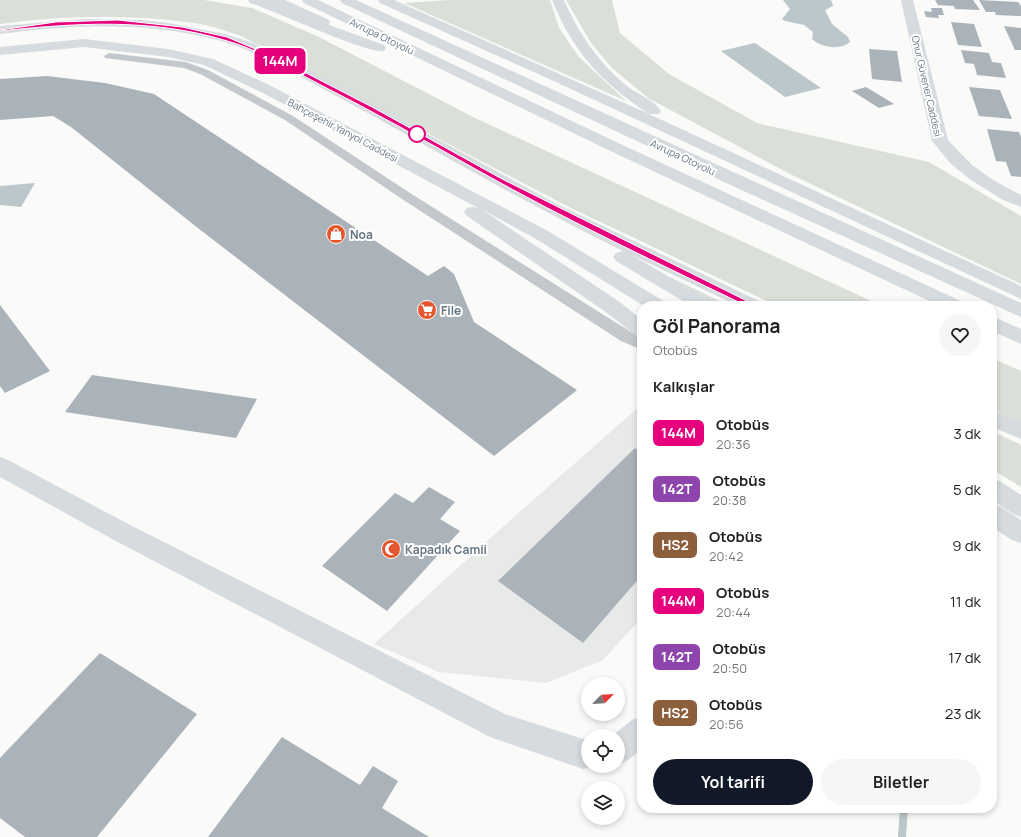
<!DOCTYPE html>
<html lang="tr">
<meta charset="utf-8">
<style>
body{margin:0;font-family:Manrope,sans-serif;background:#f6f6f6;color:#222;height:100vh;display:flex;flex-direction:column;font-size:15px;white-space:nowrap}
*{box-sizing:border-box;margin:0}
p{font-size:13px;color:#767676}
.icon{flex:none;width:22px;height:22px;fill:none;stroke:currentColor;stroke-width:2;stroke-linecap:round;stroke-linejoin:round}
.map{position:relative;flex:1;overflow:hidden}
.panel{position:absolute;left:637px;top:301px;width:360px;height:512px;display:flex;flex-direction:column;background:#fff;border-radius:16px;box-shadow:0 2px 6px #0003}
.panel>*{flex:none}
.badge{padding:0 8px;border-radius:6px;font-size:14px;line-height:26px}
.needle{width:26px;rotate:66deg}
.fabs{position:absolute;left:581px;top:677px;display:grid;gap:8px}
.fabs a{display:grid;place-items:center;width:44px;height:44px;border-radius:50%;background:#fff;box-shadow:0 2px 6px #0003;font-size:20px}
.map>.badge{position:absolute;translate:-50% -50%;box-shadow:0 0 0 2px #fff}
h2{padding:0 16px;font-size:15px;line-height:36px}
.round{display:grid;place-items:center;flex:none;width:42px;height:42px;border-radius:21px;background:#f6f6f6}
.head{display:flex;align-items:center;justify-content:space-between;height:68px;padding:0 16px}
h1{font-size:19px;font-weight:700;line-height:30px}
.action{display:flex;gap:8px;margin-top:auto;padding:8px 16px}
.action a{flex:1;height:46px;border-radius:24px;background:#111827;color:#fff;font-size:16px;font-weight:700;line-height:46px;text-align:center}
.action a+a{background:#f6f6f6;color:#222}
ul{padding:0;list-style:none}
li{display:flex;align-items:center;gap:12px;height:56px;padding:0 16px}
li div{flex:1}
li b{display:block;font-size:15px}
li em{font-style:normal}
li .badge{min-width:44px;font-weight:700;text-align:center}
.map>svg:first-child{display:block}
.built{fill:#e8e9e9}
.green{fill:#dadfd7}
.water{fill:#bbc7cb}
.lines{fill:none;stroke-linecap:round;stroke-linejoin:round}
.stream{fill:#bbc7cb;fill-rule:evenodd}
.building{fill:#aab3b9}
.street{fill:#c3c8cc;fill-rule:evenodd}
.secondary{fill:#d6dbdf;fill-rule:evenodd}
.primary{fill:#d6dbdf;fill-rule:evenodd}
.highway{fill:#d6dbdf;fill-rule:evenodd}
.line{fill:#e6007e;stroke:#fff}
.stop-dot{fill:#fff;stroke:#e6007e;stroke-width:2}
.labels{text-anchor:middle;dominant-baseline:central;stroke-width:4;stroke-linejoin:round;paint-order:stroke}
.far-street-label{font-size:10px;fill:#657683;stroke:#fff}
.poi-label{font-size:12px;font-weight:bold;fill:#657683;stroke:#fff;text-anchor:start}
</style>
<div class="map">
<svg width="1021" height="837" viewBox="0 0 1021 837">
<rect width="100%" height="100%" fill="#fafaf8"/>
<!-- built -->
<path class="built" d="M 642,404 L 642,617 L 603,660 L 546,683 L 439,672 L 374,644 L 506,524 Z"/>
<!-- green -->
<g class="green">
<path d="M 0,0 L 204,0 L 252,8 L 319,37 L 475,118 L 882,306 L 777,306 L 569,207 L 241,36 C 226,31 210,25 194,23 C 130,14 65,15 0,24 Z"/>
<path d="M 449,0 L 550,0 L 559,28 L 578,56 L 626,101 L 404,3 Z"/>
<path d="M 566,0 L 612,0 L 620,33 L 669,74 L 757,123 L 929,162 L 1021,216 L 1021,284 L 792,175 L 648,98 L 612,68 L 591,43 Z"/>
<path d="M 668,276 L 730,306 L 718,306 Z"/>
<path d="M 992,358 L 1021,371 L 1021,423 L 992,409 Z"/>
<path d="M 992,431 L 1021,445 L 1021,487 L 992,469 Z"/>
</g>
<!-- water -->
<g class="water">
<path d="M 783,0 L 831,0 L 833,6 L 825,10 L 832,24 L 848,37 L 850,42 C 840,51 820,47 812,39 L 813,32 L 804,25 L 785,21 L 782,19 L 790,9 Z"/>
<path d="M 755,43 L 821,88 L 785,97 L 721,51 Z"/>
<path d="M 35,183 L 21,207 L 0,205 L 0,186 Z"/>
</g>
<g class="lines">
<!-- stream -->
<path class="stream" d="M 900,808 L 908,808 L 906,837 L 898,837 Z"/>
</g>
<!-- building -->
<g class="building">
<path d="M 935,0 L 973,0 L 980,10 L 955,9 L 954,6 L 938,5 Z"/>
<path d="M 979,0 L 1018,2 L 1021,6 L 1021,16 L 996,15 L 995,12 L 986,12 Z"/>
<path d="M 931,8 L 942,8 L 944,15 L 938,15 L 939,18 L 926,17 L 924,11 L 932,12 Z"/>
<path d="M 951,22 L 974,24 L 982,47 L 958,45 Z"/>
<path d="M 1004,26 L 1021,28 L 1021,50 L 1015,50 Z"/>
<path d="M 869,49 L 897,51 L 902,82 L 872,79 Z"/>
<path d="M 961,50 L 989,53 L 992,62 L 1001,63 L 1006,78 L 977,75 L 974,64 L 965,63 Z"/>
<path d="M 47,76 L 105,83 L 154,94 L 428,276 L 444,266 L 454,274 L 474,322 L 577,390 L 494,456 L 194,225 L 71,127 L 53,116 L 0,120 L 0,79 Z"/>
<path d="M 866,87 L 894,104 L 879,108 L 852,91 Z"/>
<path d="M 969,87 L 1000,90 L 1012,119 L 979,116 Z"/>
<path d="M 987,129 L 1019,132 L 1021,137 L 1021,177 L 1011,176 L 1006,162 L 996,161 Z"/>
<path d="M 0,305 L 50,371 L 5,393 L 0,386 Z"/>
<path d="M 92,375 L 257,399 L 236,438 L 65,412 Z"/>
<path d="M 635,448 L 642,453 L 642,575 L 583,643 L 498,581 Z"/>
<path d="M 429,487 L 455,502 L 440,519 L 460,531 L 387,611 L 322,566 L 395,493 L 413,503 Z"/>
<path d="M 100,653 L 197,714 L 97,837 L 25,837 L 0,818 L 0,758 Z"/>
<path d="M 282,737 L 360,785 L 373,766 L 398,781 L 382,808 L 429,837 L 208,837 Z"/>
</g>
<g class="lines">
<!-- street -->
<path class="street" d="M 109,53 L 186,62 L 208,70 L 293,116 L 410,193 L 642,339 L 642,350 L 621,341 L 402,199 L 285,120 L 200,74 L 184,68 L 105,58 L 104,56 Z"/>
<!-- secondary -->
<g class="secondary">
<path d="M 901,0 L 913,0 L 948,140 L 972,165 L 993,180 L 1021,195 L 1021,207 L 1003,200 L 971,180 L 951,164 L 932,141 Z"/>
<path d="M 0,457 L 8,460 L 132,526 L 505,714 L 583,739 L 588,739 L 588,766 L 595,766 L 583,769 L 490,737 L 114,540 L 0,477 Z"/>
<path d="M 642,716 L 642,749 L 628,760 L 618,765 L 618,736 L 612,736 L 632,720 Z"/>
</g>
<!-- primary -->
<g class="primary">
<path d="M 85,19 L 141,20 L 169,23 L 225,34 L 253,43 L 341,87 L 557,204 L 761,302 L 764,306 L 738,306 L 632,255 L 712,302 L 715,306 L 691,306 L 616,261 L 613,257 L 616,253 L 622,251 L 627,253 C 542,211 459,165 377,118 C 350,103 323,89 296,74 C 272,62 247,48 221,41 C 149,21 73,24 0,34 L 0,26 Z"/>
<path d="M 84,39 L 168,49 L 213,59 L 271,86 L 548,231 L 665,302 L 668,306 L 644,306 L 536,239 L 481,209 L 621,303 L 642,320 L 642,337 L 635,335 L 607,313 L 467,216 L 464,212 L 467,208 L 473,207 L 478,208 L 261,92 L 204,65 L 168,57 L 84,47 L 0,55 L 0,47 Z"/>
<path d="M 992,410 L 1021,422 L 1021,439 L 992,427 Z"/>
<path d="M 992,479 L 1000,481 L 1021,495 L 1021,517 L 1013,514 L 992,500 Z"/>
<path d="M 992,504 L 1001,507 L 1021,520 L 1021,543 L 1012,540 L 992,527 Z"/>
</g>
<!-- highway -->
<g class="highway">
<path d="M 248,0 L 285,0 L 329,20 L 330,23 L 329,25 L 384,45 L 386,48 L 384,51 C 369,55 273,10 250,3 Z"/>
<path d="M 302,0 L 318,0 L 614,141 L 963,302 L 966,306 L 940,306 L 602,147 L 304,3 Z"/>
<path d="M 340,0 L 356,0 L 1021,303 L 1021,317 L 737,188 L 342,3 Z"/>
<path d="M 378,0 L 394,0 L 649,114 C 602,83 573,52 552,0 L 564,0 C 579,34 598,62 627,86 C 637,94 654,100 661,111 L 659,114 L 649,114 L 1021,286 L 1021,299 L 558,83 L 380,3 Z"/>
<path d="M 992,316 L 1021,329 L 1021,344 L 992,331 Z"/>
</g>
</g>
<!-- line -->
<path class="line" d="M 118,20 L 182,27 L 227,37 L 279,59 L 372,107 L 502,179 L 757,306 L 751,308 C 660,264 568,221 479,171 C 426,141 372,111 317,83 C 287,67 257,49 224,40 C 151,18 75,23 0,31 L 0,30 L 56,22 Z"/>
<!-- icons -->
<defs>
<g id="shop-disc" transform="scale(1)"><circle r="9.5" fill="#e4572e" stroke="#fff"/><path d="M-5-2.5h2.3a2.7 3.5 0 0 1 5.4 0H5L5.5 6h-11ZM-1.5-2.5h3a1.5 2.3 0 0 0-3 0Z" fill="#fff"/></g>
<g id="supermarket-disc" transform="scale(1)"><circle r="9.5" fill="#e4572e" stroke="#fff"/><path d="M-6-5.5h2.5l.6 2H6L4.5 2H-2.5L-4.4-4H-6ZM-1.5 3.2a1.3 1.3 0 1 0 .1 0ZM3 3.2a1.3 1.3 0 1 0 .1 0Z" fill="#fff"/></g>
<g id="mosque-disc" transform="scale(1)"><circle r="9.5" fill="#e4572e" stroke="#fff"/><path d="M3.5-4.9A6 6 0 1 0 3.5 4.9A5 5 0 1 1 3.5-4.9Z" fill="#fff"/></g>
</defs>
<g fill-rule="evenodd">
<use href="#shop-disc" x="336" y="234"/>
<use href="#supermarket-disc" x="427" y="310"/>
<use href="#mosque-disc" x="391" y="549"/>
</g>
<!-- markers -->
<circle class="stop-dot" cx="417" cy="134" r="8"/>
<g class="labels">
<!-- far-street labels -->
<g class="far-street-label">
<text transform="translate(382 36) rotate(26)">Avrupa Otoyolu</text>
<text transform="translate(927 86) rotate(77)">Onur Güvener Caddesi</text>
<text transform="translate(343 130) rotate(28)">Bahçeşehir Yanyol Caddesi</text>
<text transform="translate(683 157) rotate(25)">Avrupa Otoyolu</text>
</g>
<!-- poi labels -->
<g class="poi-label">
<text x="350" y="234">Noa</text>
<text x="441" y="310">File</text>
<text x="405" y="549">Kapadık Camii</text>
</g>
</g>
</svg>
<div class="fabs">
<a><svg class="needle" viewBox="-14 -14 28 28"><path d="M0-13l5 13h-10z" fill="#e53935"/><path d="M0 13l5-13h-10z" fill="#767676"/></svg></a>
<a><svg class="icon" aria-label="locate" viewBox="0 0 24 24"><circle cx="12" cy="12" r="6"/><path d="M12 2v4M12 18v4M2 12h4M18 12h4"/></svg></a>
<a><svg class="icon" aria-label="layers" viewBox="0 0 24 24"><path d="M12 4l9 5-9 5-9-5zM3 14l9 5 9-5"/></svg></a>
</div>
<b class="badge" style="left:280px;top:61px;background:#e6007e;color:#fff">144M</b>
<section class="panel">
<div class="head"><div><h1>Göl Panorama</h1><p>Otobüs</p></div><a class="round"><svg class="icon" aria-label="heart" viewBox="0 0 24 24"><path d="M12 20l-8-8c-3-5 5-10 8-4 3-6 11-1 8 4z"/></svg></a></div>
<h2>Kalkışlar</h2>
<ul>
<li><span class="badge" style="background:#e6007e;color:#fff">144M</span><div><b>Otobüs</b><p>20:36</p></div><em>3 dk</em></li>
<li><span class="badge" style="background:#8e44ad;color:#fff">142T</span><div><b>Otobüs</b><p>20:38</p></div><em>5 dk</em></li>
<li><span class="badge" style="background:#8b5e3c;color:#fff">HS2</span><div><b>Otobüs</b><p>20:42</p></div><em>9 dk</em></li>
<li><span class="badge" style="background:#e6007e;color:#fff">144M</span><div><b>Otobüs</b><p>20:44</p></div><em>11 dk</em></li>
<li><span class="badge" style="background:#8e44ad;color:#fff">142T</span><div><b>Otobüs</b><p>20:50</p></div><em>17 dk</em></li>
<li><span class="badge" style="background:#8b5e3c;color:#fff">HS2</span><div><b>Otobüs</b><p>20:56</p></div><em>23 dk</em></li>
</ul>
<div class="action"><a>Yol tarifi</a><a>Biletler</a></div>
</section>
</div>
